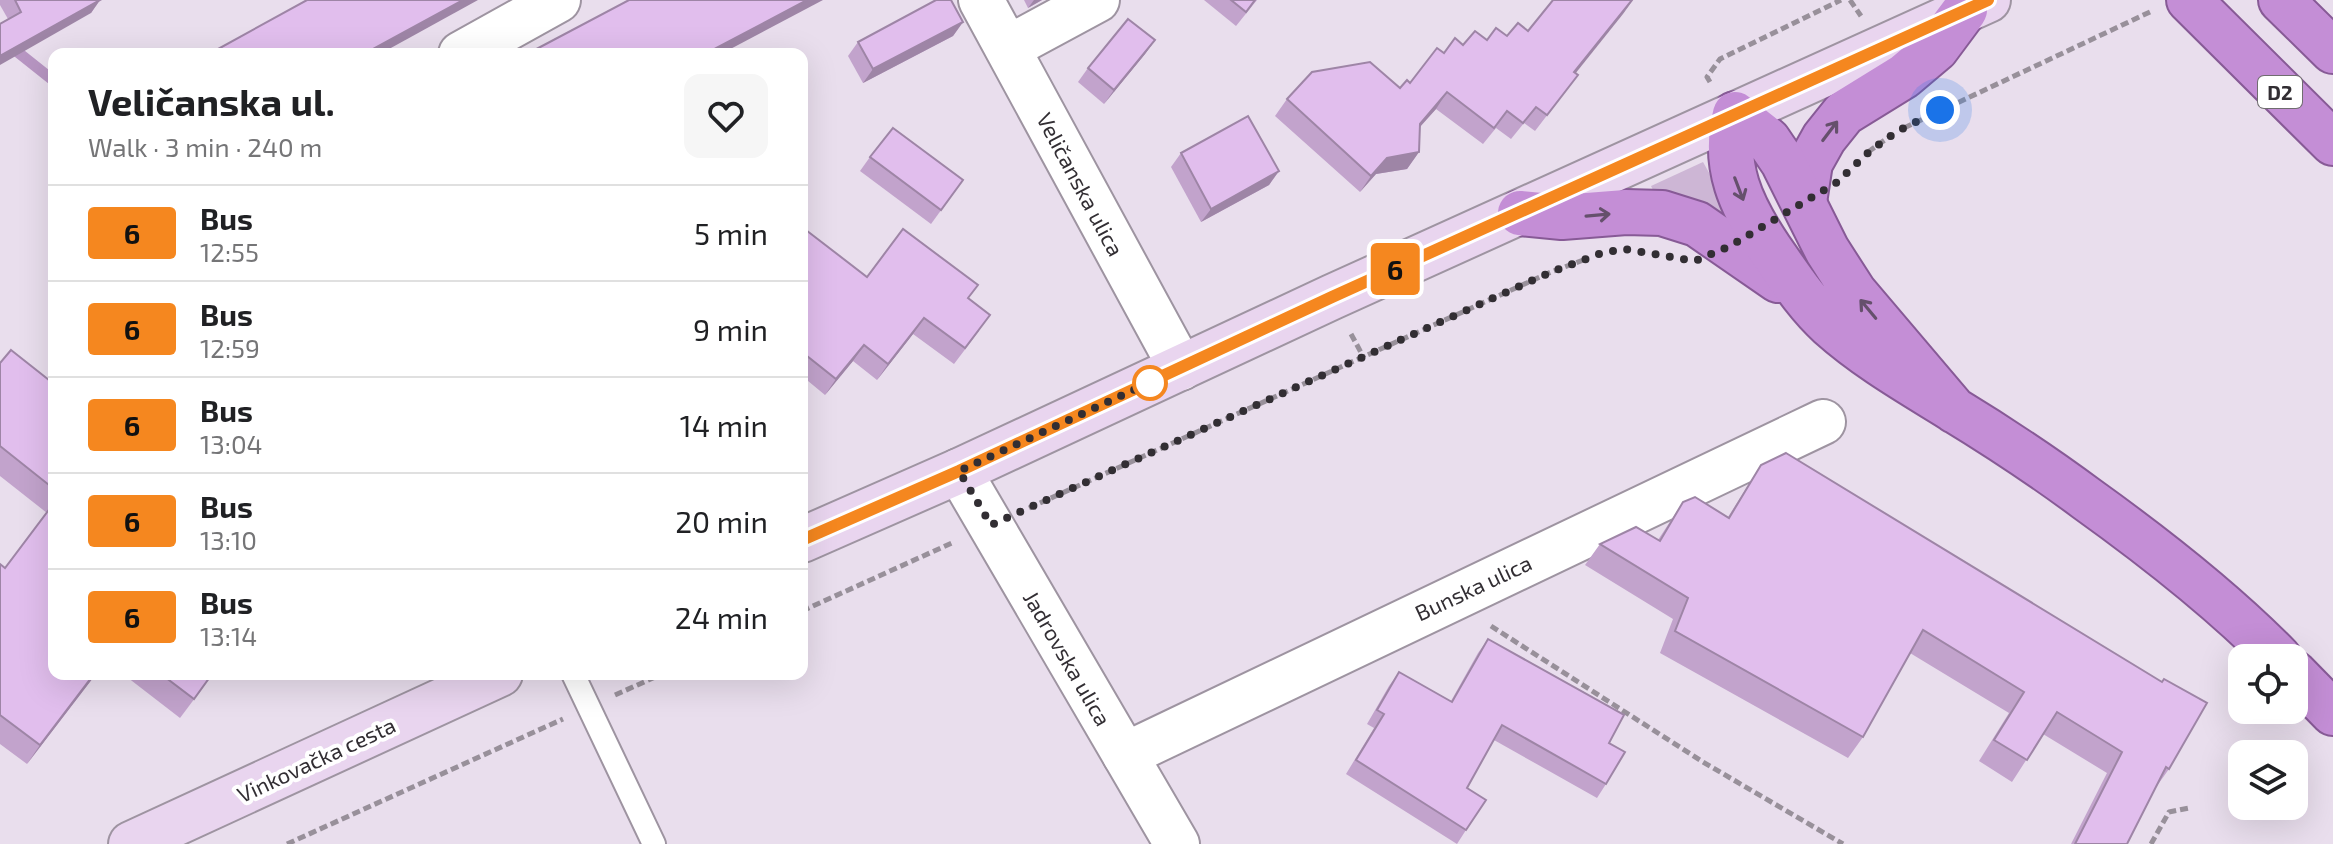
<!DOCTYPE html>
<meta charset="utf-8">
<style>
body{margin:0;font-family:"Exo 2",sans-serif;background:#f6f6f6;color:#202124;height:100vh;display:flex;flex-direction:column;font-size:30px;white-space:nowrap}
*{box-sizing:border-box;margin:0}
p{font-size:26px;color:#757577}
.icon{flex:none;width:44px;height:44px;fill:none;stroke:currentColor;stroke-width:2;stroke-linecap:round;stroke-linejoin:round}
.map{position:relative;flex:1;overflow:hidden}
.panel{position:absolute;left:48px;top:48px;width:760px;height:632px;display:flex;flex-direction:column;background:#fff;border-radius:16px;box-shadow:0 8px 32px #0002}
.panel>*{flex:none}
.badge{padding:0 16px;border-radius:6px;font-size:28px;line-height:52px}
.buttons{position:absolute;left:2228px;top:644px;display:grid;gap:16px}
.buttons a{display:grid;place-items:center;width:80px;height:80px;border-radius:16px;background:#fff;box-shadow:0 8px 32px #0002;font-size:40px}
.you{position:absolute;width:40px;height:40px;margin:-20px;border:6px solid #fff;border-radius:50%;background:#1a73e8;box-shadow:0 0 0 12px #1a73e833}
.map>.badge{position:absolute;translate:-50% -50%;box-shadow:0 0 0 4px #fff}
.round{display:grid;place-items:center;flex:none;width:84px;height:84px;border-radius:16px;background:#f6f6f6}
.overview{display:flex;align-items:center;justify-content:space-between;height:136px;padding:0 40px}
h1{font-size:38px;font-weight:700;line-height:60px}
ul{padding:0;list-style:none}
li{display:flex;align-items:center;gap:24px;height:96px;padding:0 40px;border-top:2px solid #e0e0e0}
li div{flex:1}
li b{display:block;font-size:30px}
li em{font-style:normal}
li .badge{min-width:88px;font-weight:700;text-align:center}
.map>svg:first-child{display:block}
.green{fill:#cdb6d5}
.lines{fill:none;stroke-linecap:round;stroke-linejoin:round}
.stream{stroke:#b795c2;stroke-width:11}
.service-casing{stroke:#9e94a1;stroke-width:26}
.minor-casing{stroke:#9e94a1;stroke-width:48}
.secondary-casing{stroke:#9e94a1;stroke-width:48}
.trunk-casing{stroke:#875a96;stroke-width:48}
.path{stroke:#98909a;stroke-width:5;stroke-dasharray:8 4;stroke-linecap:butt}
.service{stroke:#fff;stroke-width:22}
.minor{stroke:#fff;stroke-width:44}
.secondary{stroke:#e9d5ef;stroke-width:44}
.trunk{stroke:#c48ed6;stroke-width:44}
.wall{fill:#c2a3cc}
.shaded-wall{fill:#9e85a6}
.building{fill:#e1beed;stroke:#9e85a6;stroke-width:2}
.oneway{stroke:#65506c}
.line-casing{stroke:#fff;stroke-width:18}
.line{stroke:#f5871f;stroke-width:12}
.walk{stroke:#322e33;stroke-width:8;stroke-dasharray:0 14.4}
.stop-dot{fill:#fff;stroke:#f5871f;stroke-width:4}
.labels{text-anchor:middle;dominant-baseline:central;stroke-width:8;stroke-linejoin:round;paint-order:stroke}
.shield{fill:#fff;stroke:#706d70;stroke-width:2}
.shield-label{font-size:20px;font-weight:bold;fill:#322e33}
.street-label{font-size:22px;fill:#322e33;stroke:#fff}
</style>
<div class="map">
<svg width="2333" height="844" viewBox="0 0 2333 844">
<rect width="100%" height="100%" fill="#e9deed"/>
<!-- green -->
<path class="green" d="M 1703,162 L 1735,219 L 1724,219 L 1657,198 L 1651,186 Z"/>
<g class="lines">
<!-- stream -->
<path class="stream" d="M 0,38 L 54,81"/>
<!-- service casing -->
<g class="service-casing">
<path id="service" d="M 573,674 L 654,844"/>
</g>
<!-- minor casing -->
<g class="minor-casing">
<g id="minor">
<path d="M 981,0 L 1181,368"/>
<path d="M 1008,48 L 1097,0"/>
<path d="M 461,54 L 558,0"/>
<path d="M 959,471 L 1177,844"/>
<path d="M 1125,755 L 1823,422"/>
</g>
</g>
<!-- secondary casing -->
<g class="secondary-casing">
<g id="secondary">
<path d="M 802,540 L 959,471 L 1332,297 L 1988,0"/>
<path d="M 131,844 L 500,674"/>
</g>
</g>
<!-- trunk casing -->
<g class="trunk-casing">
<g id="trunk">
<path d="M 2189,0 L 2333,143"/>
<path d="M 2281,0 L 2333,51"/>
<path d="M 1804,202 L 1810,163 L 1824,138 L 1844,113 L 1904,76 L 1936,49 L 1965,10"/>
<path d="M 1520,213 L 1562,217 L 1626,212 L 1662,213 L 1697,224 L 1778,280"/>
<path d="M 1955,411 L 1854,292 L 1827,250 L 1783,162 L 1768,140 L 1735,114 C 1722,166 1741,206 1770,249 C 1789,276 1806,303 1830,325 C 1867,358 1909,382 1951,408 C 1997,436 2044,467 2087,499 C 2154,547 2221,599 2279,658"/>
<path d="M 2294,673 L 2333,713"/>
</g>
</g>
<!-- path -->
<g class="path">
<path d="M 1850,0 L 1861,16"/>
<path d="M 1710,82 L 1707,77 L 1720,59 L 1841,0"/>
<path d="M 1904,128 L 2152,11"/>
<path d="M 1868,152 L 1889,137"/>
<path d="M 1351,334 L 1364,358"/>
<path d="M 1029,508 L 1551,272 L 1586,259"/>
<path d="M 802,611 L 954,542"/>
<path d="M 1491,626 L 1703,762 L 1843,844"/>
<path d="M 615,695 L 662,674"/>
<path d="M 287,844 L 563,719"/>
<path d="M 2151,844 L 2169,812 L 2189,808"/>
</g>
<!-- service -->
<use href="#service" class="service"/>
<!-- minor -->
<use href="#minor" class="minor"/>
<!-- secondary -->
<use href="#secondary" class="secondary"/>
<!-- trunk -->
<use href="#trunk" class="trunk"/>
</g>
<!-- wall -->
<g class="wall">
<path d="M 0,0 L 100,0 L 91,13 L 8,19 L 0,5 Z"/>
<path d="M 1024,0 L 1042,0 L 1028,8 Z"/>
<path d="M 1204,0 L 1257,0 L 1236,26 Z"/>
<path d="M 1633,0 L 1575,73 L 1578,75 L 1535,131 L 1524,123 L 1511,139 L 1496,128 L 1483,144 L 1436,109 L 1420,127 L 1419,152 L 1407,169 L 1376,174 L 1360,192 L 1275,116 L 1287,99 L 1400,88 L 1410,83 L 1444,53 L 1463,45 L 1507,36 Z"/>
<path d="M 963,22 L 953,36 L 863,83 L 848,56 L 858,42 Z"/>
<path d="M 1155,40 L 1145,54 L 1104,104 L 1078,82 L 1088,68 Z"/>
<path d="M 1181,153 L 1279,171 L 1269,185 L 1201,222 L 1171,167 Z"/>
<path d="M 870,157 L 963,180 L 931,224 L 860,171 Z"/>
<path d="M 802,227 L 867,277 L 968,298 L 979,331 L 954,364 L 913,334 L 877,380 L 853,361 L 825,395 L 802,376 Z"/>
<path d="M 0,363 L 54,384 L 54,674 L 96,674 L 27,764 L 0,744 L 0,564 L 5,568 L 47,513 L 0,476 Z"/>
<path d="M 1761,465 L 2169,769 L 2154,790 L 2127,844 L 2071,844 L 2107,773 L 2043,734 L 2012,782 L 1979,761 L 2009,713 L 1910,653 L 1863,737 L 1848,758 L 1660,653 L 1673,619 L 1585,565 L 1600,544 L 1658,540 L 1683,502 L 1728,517 Z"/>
<path d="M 1488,639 L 1609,743 L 1606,784 L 1597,798 L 1494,740 L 1467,788 L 1466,830 L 1457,844 L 1346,774 L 1374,728 L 1367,724 L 1389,686 L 1399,672 L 1451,701 L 1478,653 Z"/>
<path d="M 123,674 L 213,674 L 180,718 Z"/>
</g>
<!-- shaded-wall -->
<g class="shaded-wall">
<path d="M 100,0 L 91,13 L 0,65 L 0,56 Z"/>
<path d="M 463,0 L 478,0 L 380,54 L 364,54 Z"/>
<path d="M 807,0 L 823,0 L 721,54 L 705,54 Z"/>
<path d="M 1034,0 L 1042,0 L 1028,8 Z"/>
<path d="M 1633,0 L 1623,14 L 1563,89 L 1574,72 Z"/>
<path d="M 963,22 L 953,36 L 863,83 L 873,69 Z"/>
<path d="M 1155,40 L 1145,54 L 1104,104 L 1114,90 Z"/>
<path d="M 1447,92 L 1436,109 L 1408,140 L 1420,124 Z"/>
<path d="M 1419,152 L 1407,169 L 1376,174 L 1360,192 L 1371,176 L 1387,158 Z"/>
<path d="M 1279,171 L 1269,185 L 1201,222 L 1211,209 Z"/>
<path d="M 924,318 L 913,334 L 877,380 L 888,364 Z"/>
<path d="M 864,345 L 853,361 L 825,395 L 836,379 Z"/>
<path d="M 94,674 L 96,674 L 27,764 L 40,745 Z"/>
</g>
<!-- building -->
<g class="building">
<path d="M 15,0 L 100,0 L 0,56 L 0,24 L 21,12 Z"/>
<path d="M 307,0 L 463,0 L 364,54 L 209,54 Z"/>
<path d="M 629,0 L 807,0 L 705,54 L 527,54 Z"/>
<path d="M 936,0 L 951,0 L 963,22 L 873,69 L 858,42 Z"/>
<path d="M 1231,0 L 1255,0 L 1246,12 Z"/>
<path d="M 1553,0 L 1632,0 L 1574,72 L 1578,75 L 1547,115 L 1536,107 L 1523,123 L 1507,111 L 1494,128 L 1447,92 L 1420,124 L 1419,152 L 1387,158 L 1371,176 L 1287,99 L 1312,72 L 1370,62 L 1400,88 L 1407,80 L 1410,83 L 1437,48 L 1444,53 L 1455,38 L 1463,45 L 1475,31 L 1487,40 L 1496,28 L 1507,36 L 1518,23 L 1528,31 Z"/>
<path d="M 1128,19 L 1155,40 L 1114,90 L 1088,68 Z"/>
<path d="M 1248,116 L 1279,171 L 1211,209 L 1181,153 Z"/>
<path d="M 893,128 L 963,180 L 941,210 L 870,157 Z"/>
<path d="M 802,227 L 867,277 L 903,229 L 978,285 L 968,298 L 990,315 L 965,348 L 924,318 L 888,364 L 864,345 L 836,379 L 802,352 Z"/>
<path d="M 11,350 L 54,384 L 54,489 L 0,446 L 0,363 Z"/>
<path d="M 1786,453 L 2162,682 L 2164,679 L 2207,703 L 2169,769 L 2166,767 L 2127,844 L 2075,844 L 2122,752 L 2057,712 L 2027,760 L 1994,740 L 2024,692 L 1923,630 L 1863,737 L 1675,631 L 1688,598 L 1600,544 L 1636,527 L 1660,541 L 1683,502 L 1695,497 L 1729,518 L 1761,465 Z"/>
<path d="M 54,503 L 54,674 L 94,674 L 40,745 L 0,715 L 0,564 L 5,568 Z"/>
<path d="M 1488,639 L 1624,715 L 1609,743 L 1625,752 L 1606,784 L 1502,725 L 1467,788 L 1486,800 L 1466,830 L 1356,760 L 1384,714 L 1377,710 L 1399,672 L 1452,702 Z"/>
<path d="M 161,674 L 212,674 L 194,699 Z"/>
</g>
<!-- one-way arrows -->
<defs><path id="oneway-shaft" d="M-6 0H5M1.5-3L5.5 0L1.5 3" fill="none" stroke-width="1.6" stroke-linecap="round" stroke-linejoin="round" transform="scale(2)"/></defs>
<g class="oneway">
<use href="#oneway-shaft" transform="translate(1830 131) rotate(-53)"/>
<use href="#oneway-shaft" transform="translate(1739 189) rotate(69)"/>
<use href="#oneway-shaft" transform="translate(1598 215) rotate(-5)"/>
<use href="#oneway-shaft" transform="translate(1868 309) rotate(-130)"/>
</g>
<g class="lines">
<!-- line casing -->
<g class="line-casing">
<path id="line" d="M 802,540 L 959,471 L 1332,297 L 1988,0"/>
</g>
<!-- line -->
<use href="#line" class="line"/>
<!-- walk -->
<path class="walk" d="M 1150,383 L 1155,380 L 959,471 L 991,525 L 1551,272 L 1602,253 L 1624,249 L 1695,261 L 1730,246 L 1836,183 L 1871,150 L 1898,131 L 1940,110"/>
</g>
<!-- markers -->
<circle class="stop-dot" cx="1150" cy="383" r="16"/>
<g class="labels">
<!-- shield labels -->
<rect class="shield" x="2258" y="76" width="44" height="32" rx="6"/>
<g class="shield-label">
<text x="2280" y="92">D2</text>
</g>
<!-- street labels -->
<g class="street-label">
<text transform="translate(1081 184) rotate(62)">Veličanska ulica</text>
<text transform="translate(1473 587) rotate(-25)">Bunska ulica</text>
<text transform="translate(1068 658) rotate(60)">Jadrovska ulica</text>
<text transform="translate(316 759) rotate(-25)">Vinkovačka cesta</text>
</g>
</g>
</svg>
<div class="buttons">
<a><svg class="icon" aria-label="locate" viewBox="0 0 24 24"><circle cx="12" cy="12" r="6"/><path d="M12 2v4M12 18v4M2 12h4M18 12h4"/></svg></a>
<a><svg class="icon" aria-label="layers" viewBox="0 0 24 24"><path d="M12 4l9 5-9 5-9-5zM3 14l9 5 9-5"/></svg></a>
</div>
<div class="you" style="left:1940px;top:110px"></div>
<b class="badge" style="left:1395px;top:269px;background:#f5871f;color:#111">6</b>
<section class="panel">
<div class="overview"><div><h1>Veličanska ul.</h1><p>Walk · 3 min · 240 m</p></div><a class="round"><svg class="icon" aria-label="heart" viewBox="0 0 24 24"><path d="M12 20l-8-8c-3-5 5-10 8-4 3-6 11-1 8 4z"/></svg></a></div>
<ul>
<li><span class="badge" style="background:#f5871f;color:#111">6</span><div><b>Bus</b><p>12:55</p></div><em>5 min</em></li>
<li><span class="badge" style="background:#f5871f;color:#111">6</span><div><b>Bus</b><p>12:59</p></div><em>9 min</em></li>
<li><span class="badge" style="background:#f5871f;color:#111">6</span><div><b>Bus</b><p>13:04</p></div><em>14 min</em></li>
<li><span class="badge" style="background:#f5871f;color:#111">6</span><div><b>Bus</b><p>13:10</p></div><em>20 min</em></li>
<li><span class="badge" style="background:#f5871f;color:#111">6</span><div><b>Bus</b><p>13:14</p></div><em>24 min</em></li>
</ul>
</section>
</div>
